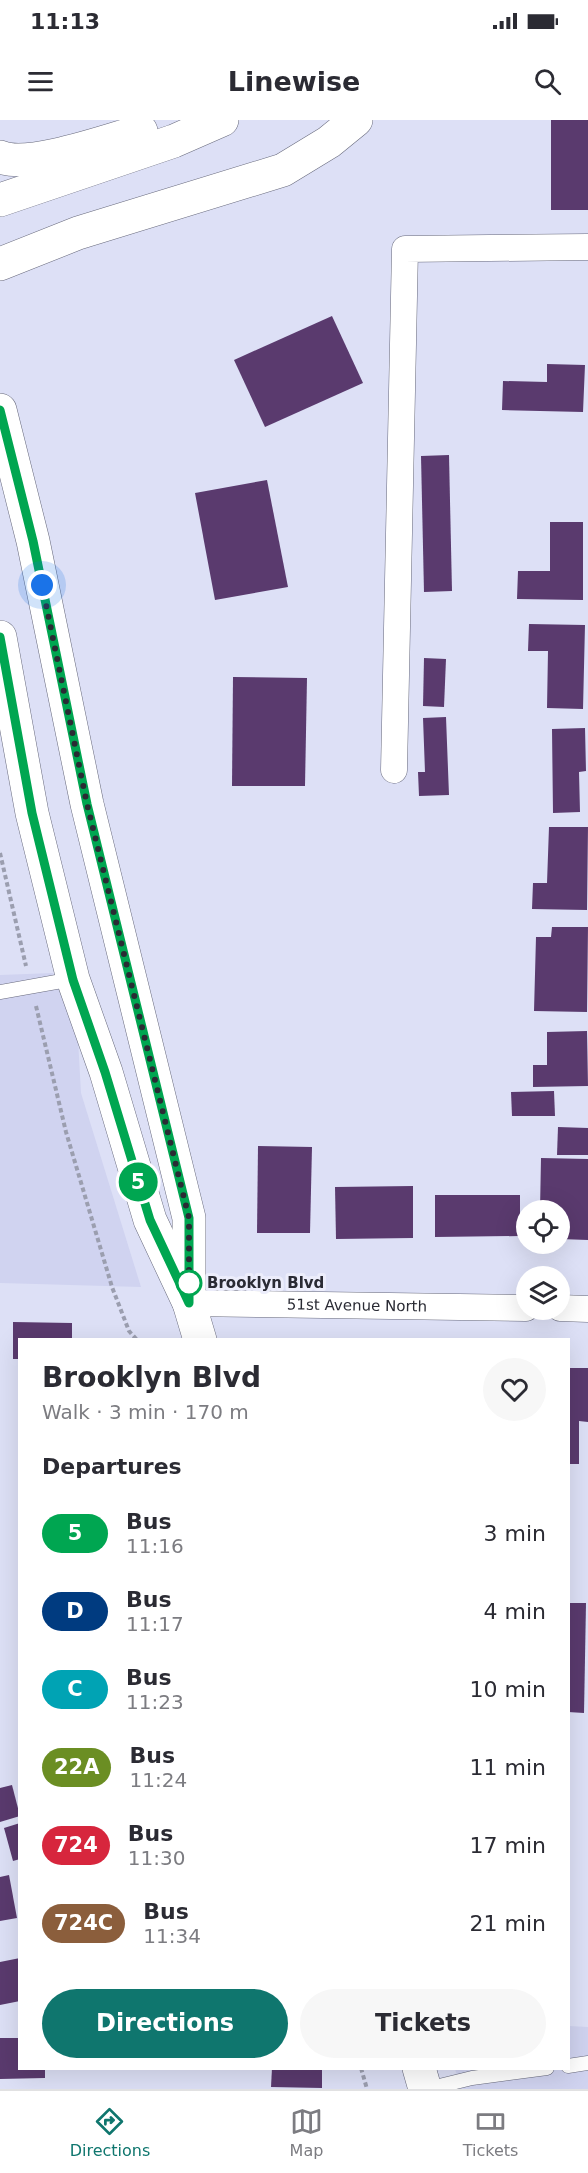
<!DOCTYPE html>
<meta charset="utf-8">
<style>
body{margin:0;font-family:"DejaVu Sans",sans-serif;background:#f7f7f7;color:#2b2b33;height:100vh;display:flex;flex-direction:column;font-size:22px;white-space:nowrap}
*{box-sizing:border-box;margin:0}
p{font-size:20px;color:#7c7c81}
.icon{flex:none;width:33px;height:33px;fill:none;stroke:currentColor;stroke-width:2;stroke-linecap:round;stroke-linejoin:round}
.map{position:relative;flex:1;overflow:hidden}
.drawer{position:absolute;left:18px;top:1218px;width:552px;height:732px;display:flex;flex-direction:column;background:#fff;border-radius:0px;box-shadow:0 6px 24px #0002}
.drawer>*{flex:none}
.badge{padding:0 12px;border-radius:20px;font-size:21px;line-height:39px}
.buttons{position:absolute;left:516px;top:1080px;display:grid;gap:12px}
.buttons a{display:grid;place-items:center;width:54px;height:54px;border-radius:50%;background:#fff;box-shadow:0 6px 24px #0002;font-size:30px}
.you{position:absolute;width:30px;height:30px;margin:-15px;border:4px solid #fff;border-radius:50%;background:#1a73e8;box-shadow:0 0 0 9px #1a73e833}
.map>.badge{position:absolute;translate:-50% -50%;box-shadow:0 0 0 3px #fff}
h2{padding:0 24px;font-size:22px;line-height:54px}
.round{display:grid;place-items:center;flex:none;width:63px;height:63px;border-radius:32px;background:#f7f7f7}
.summary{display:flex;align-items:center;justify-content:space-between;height:102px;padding:0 24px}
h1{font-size:28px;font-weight:700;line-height:45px}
.cta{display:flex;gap:12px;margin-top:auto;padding:12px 24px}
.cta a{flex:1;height:69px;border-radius:36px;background:#0f766e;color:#fff;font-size:24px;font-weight:700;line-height:69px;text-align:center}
.cta a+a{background:#f7f7f7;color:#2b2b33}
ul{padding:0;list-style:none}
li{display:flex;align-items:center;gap:18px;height:78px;padding:0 24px}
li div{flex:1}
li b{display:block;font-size:22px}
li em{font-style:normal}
li .badge{min-width:66px;font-weight:700;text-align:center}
.status{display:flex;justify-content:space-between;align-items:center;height:42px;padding:0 30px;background:#fff;direction:ltr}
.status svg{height:16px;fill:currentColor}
header{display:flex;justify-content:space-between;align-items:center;height:78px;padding:0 24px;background:#fff;font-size:27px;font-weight:700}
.dock{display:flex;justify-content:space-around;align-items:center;height:84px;border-top:2px solid #e1e1e2;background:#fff;font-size:16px;color:#7c7c81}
.dock a{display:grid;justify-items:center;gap:3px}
.dock .current{color:#0f766e}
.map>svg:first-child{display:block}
.built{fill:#d0d3f0}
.building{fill:#5a3a6e}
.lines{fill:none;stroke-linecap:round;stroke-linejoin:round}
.service-casing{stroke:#67697c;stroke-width:15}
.minor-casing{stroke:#67697c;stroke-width:27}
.secondary-casing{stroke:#67697c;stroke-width:34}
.motorway-casing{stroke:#67697c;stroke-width:34}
.path{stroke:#9b9eaf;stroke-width:4;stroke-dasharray:4.5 3;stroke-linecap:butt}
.service{stroke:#fff;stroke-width:14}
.minor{stroke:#fff;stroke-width:26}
.secondary{stroke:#fff;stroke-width:33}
.motorway{stroke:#fff;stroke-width:33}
.line-casing{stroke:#fff;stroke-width:14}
.line{stroke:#00a651;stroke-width:9}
.walk{stroke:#2a2b34;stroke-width:6;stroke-dasharray:0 10.8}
.stop-dot{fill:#fff;stroke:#00a651;stroke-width:3}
.labels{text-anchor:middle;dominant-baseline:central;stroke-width:6;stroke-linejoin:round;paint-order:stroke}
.stop-label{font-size:15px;font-weight:bold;fill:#2a2b34;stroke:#ecedfb;text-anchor:start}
.street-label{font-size:15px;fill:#2a2b34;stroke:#ecedfb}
</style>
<div class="status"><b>11:13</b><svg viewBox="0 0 49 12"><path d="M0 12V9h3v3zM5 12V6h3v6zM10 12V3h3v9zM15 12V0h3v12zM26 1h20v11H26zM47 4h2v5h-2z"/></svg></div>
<header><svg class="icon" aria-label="menu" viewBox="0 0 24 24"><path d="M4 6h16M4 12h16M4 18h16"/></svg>Linewise<svg class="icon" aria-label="search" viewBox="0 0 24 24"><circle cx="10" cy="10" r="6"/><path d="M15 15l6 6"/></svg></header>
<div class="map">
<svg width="588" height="1969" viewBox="0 0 588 1969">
<rect width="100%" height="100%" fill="#dde0f6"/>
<!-- built -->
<g class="built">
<path d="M 53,853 L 78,919 L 81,973 L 141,1167 L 0,1163 L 0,855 Z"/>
<path d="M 569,1906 L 588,1907 L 588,1969 L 461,1969 L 455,1949 L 568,1948 Z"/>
</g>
<!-- building -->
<g class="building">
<rect x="551" y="0" width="37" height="90"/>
<path d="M 332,196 L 363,263 L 265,307 L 234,240 Z"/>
<path d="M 547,244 L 585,245 L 583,292 L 502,290 L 503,261 L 547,262 Z"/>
<path d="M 449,335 L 452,471 L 424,472 L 421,336 Z"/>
<path d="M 267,360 L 288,467 L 215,480 L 195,373 Z"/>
<path d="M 550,402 L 583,402 L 583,480 L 517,479 L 518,451 L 550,451 Z"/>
<path d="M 529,504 L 585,505 L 583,589 L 547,588 L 548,531 L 528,531 Z"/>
<path d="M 424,538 L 446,539 L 444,587 L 423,586 Z"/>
<path d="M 233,557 L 307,558 L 305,666 L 232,666 Z"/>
<path d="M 446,597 L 449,675 L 419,676 L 418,652 L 425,652 L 423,598 Z"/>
<path d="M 585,608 L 586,651 L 579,652 L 580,692 L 553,693 L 552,609 Z"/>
<path d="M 549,707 L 588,707 L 587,790 L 532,789 L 533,763 L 547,763 Z"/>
<path d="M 552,807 L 588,807 L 587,892 L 534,891 L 536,817 L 551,817 Z"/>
<path d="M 587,911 L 588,966 L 533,967 L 533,945 L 547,945 L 547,912 Z"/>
<path d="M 554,971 L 555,996 L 512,996 L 511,972 Z"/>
<path d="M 558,1007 L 588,1008 L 588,1035 L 557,1035 Z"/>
<path d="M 258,1026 L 312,1027 L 310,1113 L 257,1113 Z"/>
<path d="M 541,1038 L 588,1039 L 588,1120 L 560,1119 L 560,1090 L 540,1090 Z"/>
<path d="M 413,1066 L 413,1118 L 336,1119 L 335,1067 Z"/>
<path d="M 435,1075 L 520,1075 L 520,1116 L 435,1117 Z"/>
<path d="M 13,1202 L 72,1203 L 72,1220 L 20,1220 L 20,1239 L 13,1239 Z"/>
<path d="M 568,1248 L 588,1248 L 588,1302 L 579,1301 L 579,1344 L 568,1344 Z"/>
<path d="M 568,1483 L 586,1483 L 584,1593 L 568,1592 Z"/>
<path d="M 12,1665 L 20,1696 L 0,1702 L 0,1668 Z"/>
<path d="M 20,1703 L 20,1739 L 13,1741 L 4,1708 Z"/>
<path d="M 9,1755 L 17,1798 L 0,1801 L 0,1757 Z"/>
<path d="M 20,1838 L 20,1881 L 0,1885 L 0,1842 Z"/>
<path d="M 0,1918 L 20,1918 L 20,1948 L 45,1948 L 45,1958 L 0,1959 Z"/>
<path d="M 272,1948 L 322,1948 L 322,1968 L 271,1967 Z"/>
</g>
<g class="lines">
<!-- service casing -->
<g class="service-casing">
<g id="service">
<path d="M 0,872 L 73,859"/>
<path d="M 568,1946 L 588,1943"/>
<path d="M 427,1969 L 472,1958 L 547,1948"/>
</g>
</g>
<!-- minor casing -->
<g class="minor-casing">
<g id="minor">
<path d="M 394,650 L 405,129 L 588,127"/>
<path id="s1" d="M 189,1183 L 526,1188"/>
<path d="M 560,1188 L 588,1189"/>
</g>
</g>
<!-- secondary casing -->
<g class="secondary-casing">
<g id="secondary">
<path d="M 0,290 L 33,421 L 87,684 L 189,1098 L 189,1183"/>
<path d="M 0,517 L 32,693 L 73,859 L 106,952 L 150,1100 L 189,1183 L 200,1220"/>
<path d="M 419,1948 L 425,1969"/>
</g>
</g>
<!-- motorway casing -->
<g class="motorway-casing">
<g id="motorway">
<path d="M 0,37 C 29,49 109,20 141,11"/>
<path d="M 0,80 L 174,21 L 222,0"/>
<path d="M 0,144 L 78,113 L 283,50 L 329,22 L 356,0"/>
</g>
</g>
<!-- path -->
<g class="path">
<path d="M 0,733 L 26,846"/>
<path d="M 36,886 L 66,1012 L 112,1167 L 129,1211 L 137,1220"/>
<path d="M 361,1948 L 367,1969"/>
</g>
<!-- service -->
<use href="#service" class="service"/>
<!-- minor -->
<use href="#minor" class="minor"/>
<!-- secondary -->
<use href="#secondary" class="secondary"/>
<!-- motorway -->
<use href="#motorway" class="motorway"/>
</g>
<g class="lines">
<!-- line casing -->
<g class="line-casing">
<path id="line" d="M 0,290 L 33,421 L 87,684 L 189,1098 L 189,1183 L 150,1100 L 105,952 L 73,860 L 32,693 L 0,517"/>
</g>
<!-- line -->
<use href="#line" class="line"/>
<!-- walk -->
<path class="walk" d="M 42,465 L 87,684 L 189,1098 L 189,1163"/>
</g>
<!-- markers -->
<circle class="stop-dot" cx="189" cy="1163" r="12"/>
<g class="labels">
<!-- stop labels -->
<g class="stop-label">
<text x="207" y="1163">Brooklyn Blvd</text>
</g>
<!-- street labels -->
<g class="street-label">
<text stroke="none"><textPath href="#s1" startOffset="168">51st Avenue North</textPath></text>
</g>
</g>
</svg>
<div class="buttons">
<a><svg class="icon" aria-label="locate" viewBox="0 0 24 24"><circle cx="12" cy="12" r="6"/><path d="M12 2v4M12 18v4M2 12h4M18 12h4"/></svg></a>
<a><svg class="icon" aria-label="layers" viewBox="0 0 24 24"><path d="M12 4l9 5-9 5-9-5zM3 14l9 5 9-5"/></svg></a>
</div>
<div class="you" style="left:42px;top:465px"></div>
<b class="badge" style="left:138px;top:1062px;background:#00a651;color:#fff">5</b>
<section class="drawer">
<div class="summary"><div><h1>Brooklyn Blvd</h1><p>Walk · 3 min · 170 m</p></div><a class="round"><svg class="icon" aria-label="heart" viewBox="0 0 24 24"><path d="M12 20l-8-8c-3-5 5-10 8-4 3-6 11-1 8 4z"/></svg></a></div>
<h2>Departures</h2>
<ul>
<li><span class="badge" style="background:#00a651;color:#fff">5</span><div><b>Bus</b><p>11:16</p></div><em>3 min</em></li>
<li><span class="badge" style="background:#003b80;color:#fff">D</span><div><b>Bus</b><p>11:17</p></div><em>4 min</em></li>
<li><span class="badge" style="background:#00a3b4;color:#fff">C</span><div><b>Bus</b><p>11:23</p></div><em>10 min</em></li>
<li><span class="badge" style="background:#6b8e23;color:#fff">22A</span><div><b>Bus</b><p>11:24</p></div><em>11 min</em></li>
<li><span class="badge" style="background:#d7263d;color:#fff">724</span><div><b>Bus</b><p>11:30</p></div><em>17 min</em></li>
<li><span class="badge" style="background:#8b5e3c;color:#fff">724C</span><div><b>Bus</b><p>11:34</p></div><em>21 min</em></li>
</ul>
<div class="cta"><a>Directions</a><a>Tickets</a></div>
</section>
</div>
<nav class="dock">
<a class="current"><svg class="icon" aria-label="directions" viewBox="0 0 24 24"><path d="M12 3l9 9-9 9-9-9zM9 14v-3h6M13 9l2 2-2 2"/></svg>Directions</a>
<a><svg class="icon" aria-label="map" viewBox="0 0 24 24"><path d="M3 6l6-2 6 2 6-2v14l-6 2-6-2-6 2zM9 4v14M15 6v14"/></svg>Map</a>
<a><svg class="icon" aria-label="tickets" viewBox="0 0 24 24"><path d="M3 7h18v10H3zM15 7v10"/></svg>Tickets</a>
</nav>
